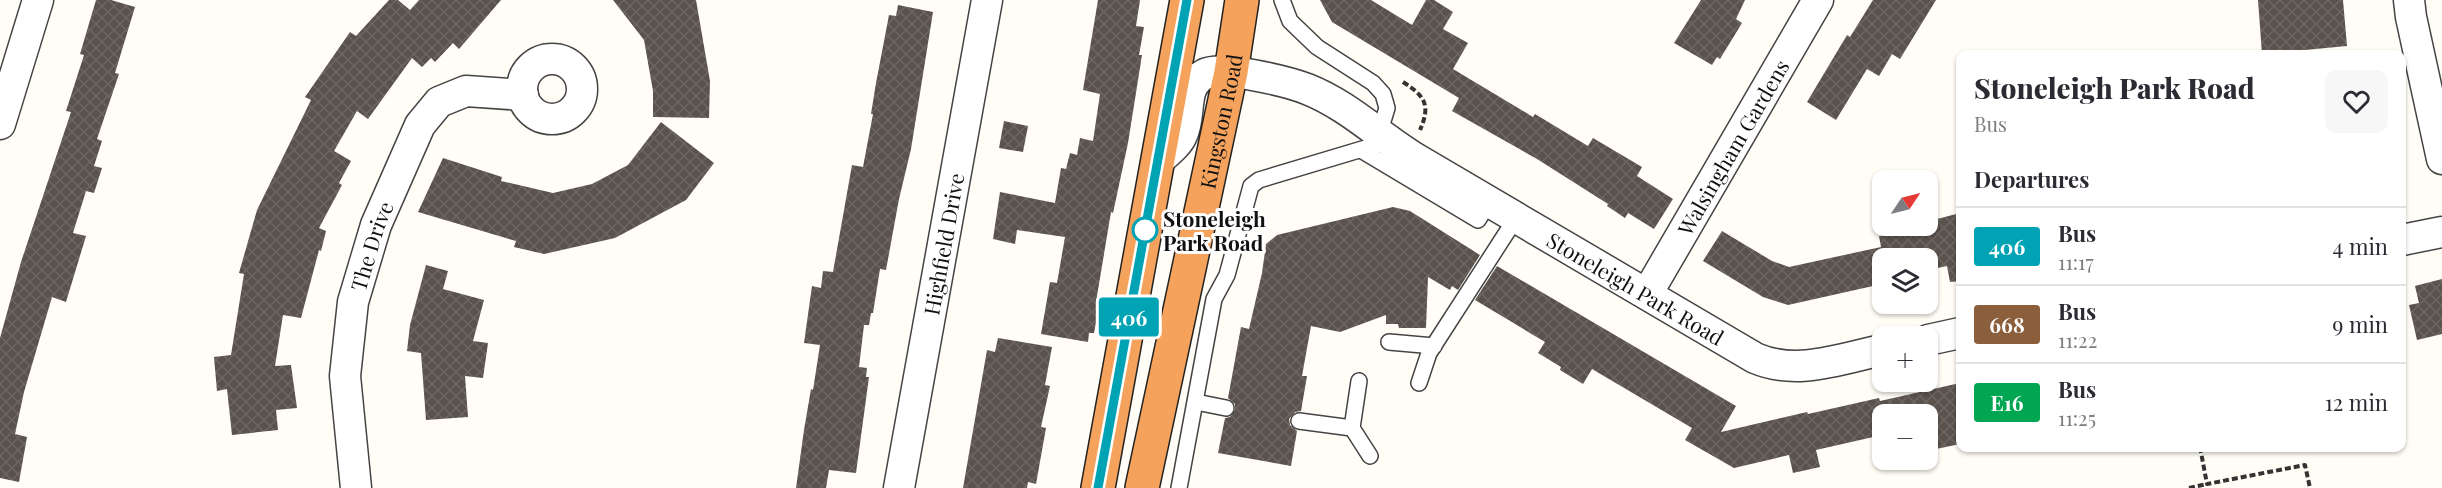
<!DOCTYPE html>
<meta charset="utf-8">
<style>
body{margin:0;font-family:"Playfair Display",serif;background:#f7f7f7;color:#2b2b33;height:100vh;display:flex;flex-direction:column;font-size:22px;white-space:nowrap}
*{box-sizing:border-box;margin:0}
p{font-size:20px;color:#7c7c81}
.icon{flex:none;width:33px;height:33px;fill:none;stroke:currentColor;stroke-width:2;stroke-linecap:round;stroke-linejoin:round}
.map{position:relative;flex:1;overflow:hidden}
.drawer{position:absolute;left:1956px;top:50px;width:450px;height:402px;display:flex;flex-direction:column;background:#fff;border-radius:12px;box-shadow:0 2px 4px #0004}
.drawer>*{flex:none}
.badge{padding:0 12px;border-radius:4px;font-size:21px;line-height:39px}
.needle{width:39px;rotate:55deg}
.fabs{position:absolute;left:1872px;top:170px;display:grid;gap:12px}
.fabs a{display:grid;place-items:center;width:66px;height:66px;border-radius:12px;background:#fff;box-shadow:0 2px 4px #0004;font-size:30px}
.map>.badge{position:absolute;translate:-50% -50%;box-shadow:0 0 0 3px #fff}
h2{padding:0 18px;font-size:22px;line-height:54px}
.round{display:grid;place-items:center;flex:none;width:63px;height:63px;border-radius:12px;background:#f7f7f7}
.headline{display:flex;align-items:center;justify-content:space-between;height:102px;padding:0 18px}
h1{font-size:28px;font-weight:800;line-height:45px}
ul{padding:0;list-style:none}
li{display:flex;align-items:center;gap:18px;height:78px;padding:0 18px;border-top:2px solid #e1e1e2}
li div{flex:1}
li b{display:block;font-size:22px}
li em{font-style:normal}
li .badge{min-width:66px;font-weight:700;text-align:center}
.map>svg:first-child{display:block}
.building{fill:url(#building-cross-hatch)}
.lines{fill:none;stroke-linecap:round;stroke-linejoin:round}
.lane-casing{stroke:#444;stroke-width:18}
.street-casing{stroke:#444;stroke-width:33}
.highway-casing{stroke:#222;stroke-width:36}
.path{stroke:#333;stroke-width:4;stroke-dasharray:6 3;stroke-linecap:butt}
.lane{stroke:#fff;stroke-width:15}
.street{stroke:#fff;stroke-width:30}
.highway{stroke:#f5a25d;stroke-width:33}
.line-casing{stroke:#fff;stroke-width:14}
.line{stroke:#00a3b4;stroke-width:9}
.stop-dot{fill:#fff;stroke:#00a3b4;stroke-width:3}
.labels{text-anchor:middle;dominant-baseline:central;stroke-width:6;stroke-linejoin:round;paint-order:stroke}
.street-label{font-size:21px;fill:#111;stroke:#fff}
.stop-label{font-size:21px;font-weight:bold;fill:#111;stroke:#fff;text-anchor:start}
</style>
<div class="map">
<svg width="2442" height="488" viewBox="0 0 2442 488">
<defs>
<pattern id="building-cross-hatch" width="8" height="8" patternUnits="userSpaceOnUse" patternTransform="scale(1.5)"><rect width="8" height="8" fill="#5a524d"/><path d="M0 0l8 8M0 8l8-8" fill="none" stroke="#6d6662"/></pattern>
</defs>
<rect width="100%" height="100%" fill="#fffdf5"/>
<!-- building -->
<g class="building">
<path d="M 96,0 L 111,0 L 135,7 L 115,73 L 119,74 L 97,139 L 102,141 L 94,166 L 102,168 L 94,193 L 86,191 L 73,233 L 86,236 L 66,302 L 52,297 L 24,392 L 15,434 L 27,437 L 19,482 L 0,478 L 0,338 L 21,262 L 71,112 L 66,111 L 84,55 L 80,54 Z"/>
<path d="M 389,0 L 398,0 L 410,10 L 419,0 L 501,0 L 459,49 L 453,43 L 435,62 L 431,58 L 422,67 L 412,58 L 368,119 L 357,111 L 334,151 L 351,161 L 339,183 L 342,185 L 319,228 L 326,231 L 321,251 L 319,250 L 301,318 L 283,315 L 275,366 L 291,365 L 297,408 L 276,410 L 278,430 L 232,435 L 227,389 L 217,391 L 214,357 L 231,355 L 244,274 L 239,273 L 257,210 L 311,100 L 305,97 L 350,32 L 356,36 Z"/>
<path d="M 613,0 L 696,0 L 710,81 L 709,118 L 653,117 L 653,91 L 644,40 Z"/>
<path d="M 1098,0 L 1140,0 L 1136,26 L 1144,27 L 1139,55 L 1142,55 L 1128,143 L 1113,213 L 1111,212 L 1096,302 L 1099,303 L 1097,317 L 1094,333 L 1089,333 L 1088,342 L 1041,334 L 1050,282 L 1057,283 L 1065,237 L 1017,230 L 1015,244 L 993,239 L 1000,192 L 1055,203 L 1061,168 L 1066,169 L 1070,153 L 1077,155 L 1080,138 L 1093,141 L 1100,94 L 1083,90 Z"/>
<path d="M 1320,0 L 1371,0 L 1412,25 L 1426,0 L 1434,0 L 1453,12 L 1443,29 L 1468,43 L 1453,69 L 1533,117 L 1535,114 L 1588,146 L 1593,138 L 1642,167 L 1637,176 L 1673,199 L 1654,229 L 1628,213 L 1625,218 L 1607,206 L 1608,204 L 1537,159 L 1452,111 L 1459,98 L 1332,22 Z"/>
<path d="M 1701,0 L 1745,0 L 1736,19 L 1742,23 L 1720,59 L 1717,57 L 1712,65 L 1674,43 Z"/>
<path d="M 1873,0 L 1936,0 L 1900,59 L 1892,54 L 1879,76 L 1867,69 L 1836,120 L 1807,102 L 1847,35 L 1850,37 Z"/>
<path d="M 2258,0 L 2343,0 L 2347,46 L 2262,54 Z"/>
<path d="M 898,5 L 933,12 L 911,149 L 899,199 L 886,270 L 880,269 L 873,313 L 871,313 L 869,325 L 864,325 L 859,367 L 867,368 L 866,377 L 869,377 L 856,473 L 829,470 L 826,488 L 796,488 L 804,430 L 811,389 L 813,390 L 820,345 L 804,343 L 812,286 L 821,288 L 823,271 L 833,272 L 852,165 L 863,167 L 873,114 L 871,114 L 876,83 L 889,15 L 896,16 Z"/>
<path d="M 1004,121 L 1028,126 L 1023,152 L 999,148 Z"/>
<path d="M 661,122 L 714,163 L 686,200 L 615,238 L 544,254 L 514,247 L 516,241 L 418,212 L 443,158 L 502,177 L 501,181 L 553,193 L 592,184 L 628,165 Z"/>
<path d="M 1393,207 L 1410,211 L 1480,255 L 1458,290 L 1452,286 L 1450,290 L 1428,277 L 1426,328 L 1399,328 L 1398,324 L 1386,324 L 1386,315 L 1340,332 L 1311,326 L 1302,376 L 1307,376 L 1301,411 L 1295,412 L 1289,419 L 1290,425 L 1297,431 L 1291,466 L 1218,453 L 1225,418 L 1230,417 L 1235,410 L 1235,404 L 1228,398 L 1241,327 L 1249,329 L 1262,273 L 1266,244 L 1277,235 Z"/>
<path d="M 1960,213 L 1960,281 L 1950,282 L 1947,266 L 1928,270 L 1928,258 L 1883,258 L 1882,254 L 1882,284 L 1788,305 L 1763,297 L 1703,261 L 1722,231 L 1772,261 L 1789,267 L 1881,247 L 1879,236 L 1938,224 L 1937,219 Z"/>
<path d="M 426,265 L 448,271 L 443,289 L 484,300 L 473,341 L 488,343 L 483,378 L 465,376 L 468,417 L 426,420 L 421,353 L 407,351 L 410,325 Z"/>
<path d="M 1497,266 L 1736,406 L 1721,432 L 1807,412 L 1808,414 L 1879,398 L 1880,401 L 1960,383 L 1960,444 L 1936,449 L 1931,425 L 1928,426 L 1928,414 L 1882,414 L 1882,435 L 1816,450 L 1820,467 L 1793,473 L 1789,455 L 1734,468 L 1685,440 L 1692,428 L 1592,369 L 1583,384 L 1560,370 L 1561,367 L 1538,353 L 1545,342 L 1475,300 Z"/>
<path d="M 2442,279 L 2442,334 L 2417,340 L 2409,305 L 2419,303 L 2415,286 Z"/>
<path d="M 998,338 L 1052,347 L 1045,385 L 1050,386 L 1041,427 L 1046,428 L 1036,484 L 1028,482 L 1027,488 L 963,488 L 987,350 L 995,352 Z"/>
</g>
<g class="lines">
<!-- lane casing -->
<g class="lane-casing">
<g id="lane">
<path d="M 1282,0 L 1290,21 L 1317,47 L 1373,83 L 1383,94 L 1387,108 L 1379,134"/>
<path d="M 1361,150 L 1478,220 L 1489,202"/>
<path d="M 1389,342 L 1434,346"/>
<path d="M 1359,381 L 1352,428 L 1370,456"/>
<path d="M 1419,383 L 1429,353 L 1516,218"/>
<path d="M 1196,402 L 1226,408"/>
<path d="M 1299,421 L 1352,428"/>
<path d="M 1179,488 L 1214,299 L 1227,275 L 1251,186 L 1259,180 L 1389,141"/>
</g>
</g>
<!-- street casing -->
<g class="street-casing">
<g id="street">
<path d="M 2409,0 L 2411,17 L 2442,159"/>
<circle cx="552" cy="89" r="30"/>
<path d="M 0,124 L 38,0"/>
<path id="s1" d="M 1157,162 C 1165,154 1178,145 1182,135 C 1192,116 1181,86 1205,74 C 1221,65 1289,82 1307,89 C 1348,105 1381,138 1418,160 C 1530,226 1643,292 1755,358 C 1796,376 1840,359 1882,350"/>
<path d="M 2402,240 L 2442,232"/>
<path id="s2" d="M 1647,294 L 1818,0"/>
<path d="M 1928,340 L 1960,333"/>
<path id="s3" d="M 356,488 L 345,376 L 353,302 L 376,225 L 420,125 L 439,102 L 466,91 L 523,95"/>
<path id="s4" d="M 899,488 L 987,0"/>
</g>
</g>
<!-- highway casing -->
<g class="highway-casing">
<g id="highway">
<path d="M 1098,488 L 1187,0"/>
<path id="s5" d="M 1142,488 L 1231,72 L 1242,0"/>
</g>
</g>
<!-- path -->
<g class="path">
<path d="M 1403,82 C 1425,96 1431,105 1420,130"/>
<path d="M 2200,447 L 2207,484 L 2305,465 L 2310,488"/>
<path d="M 2189,488 L 2207,484"/>
</g>
<!-- lane -->
<use href="#lane" class="lane"/>
<!-- street -->
<use href="#street" class="street"/>
<!-- highway -->
<use href="#highway" class="highway"/>
</g>
<g class="lines">
<!-- line casing -->
<g class="line-casing">
<path id="line" d="M 1098,488 L 1187,0"/>
</g>
<!-- line -->
<use href="#line" class="line"/>
</g>
<!-- markers -->
<circle class="stop-dot" cx="1145" cy="230" r="12"/>
<g class="labels">
<!-- street labels -->
<g class="street-label">
<text stroke="none"><textPath href="#s5" startOffset="375">Kingston Road</textPath></text>
<text stroke="none"><textPath href="#s2" startOffset="170">Walsingham Gardens</textPath></text>
<text stroke="none"><textPath href="#s4" startOffset="248">Highfield Drive</textPath></text>
<text stroke="none"><textPath href="#s3" startOffset="246">The Drive</textPath></text>
<text stroke="none"><textPath href="#s1" startOffset="594">Stoneleigh Park Road</textPath></text>
</g>
<!-- stop labels -->
<g class="stop-label">
<text x="1163" y="218">Stoneleigh<tspan x="1163" dy="24">Park Road</tspan></text>
</g>
</g>
</svg>
<div class="fabs">
<a><svg class="needle" viewBox="-14 -14 28 28"><path d="M0-13l5 13h-10z" fill="#e53935"/><path d="M0 13l5-13h-10z" fill="#7c7c81"/></svg></a>
<a><svg class="icon" aria-label="layers" viewBox="0 0 24 24"><path d="M12 4l9 5-9 5-9-5zM3 14l9 5 9-5"/></svg></a>
<a>+</a>
<a>−</a>
</div>
<b class="badge" style="left:1129px;top:317px;background:#00a3b4;color:#fff">406</b>
<section class="drawer">
<div class="headline"><div><h1>Stoneleigh Park Road</h1><p>Bus</p></div><a class="round"><svg class="icon" aria-label="heart" viewBox="0 0 24 24"><path d="M12 20l-8-8c-3-5 5-10 8-4 3-6 11-1 8 4z"/></svg></a></div>
<h2>Departures</h2>
<ul>
<li><span class="badge" style="background:#00a3b4;color:#fff">406</span><div><b>Bus</b><p>11:17</p></div><em>4 min</em></li>
<li><span class="badge" style="background:#8b5e3c;color:#fff">668</span><div><b>Bus</b><p>11:22</p></div><em>9 min</em></li>
<li><span class="badge" style="background:#00a651;color:#fff">E16</span><div><b>Bus</b><p>11:25</p></div><em>12 min</em></li>
</ul>
</section>
</div>
